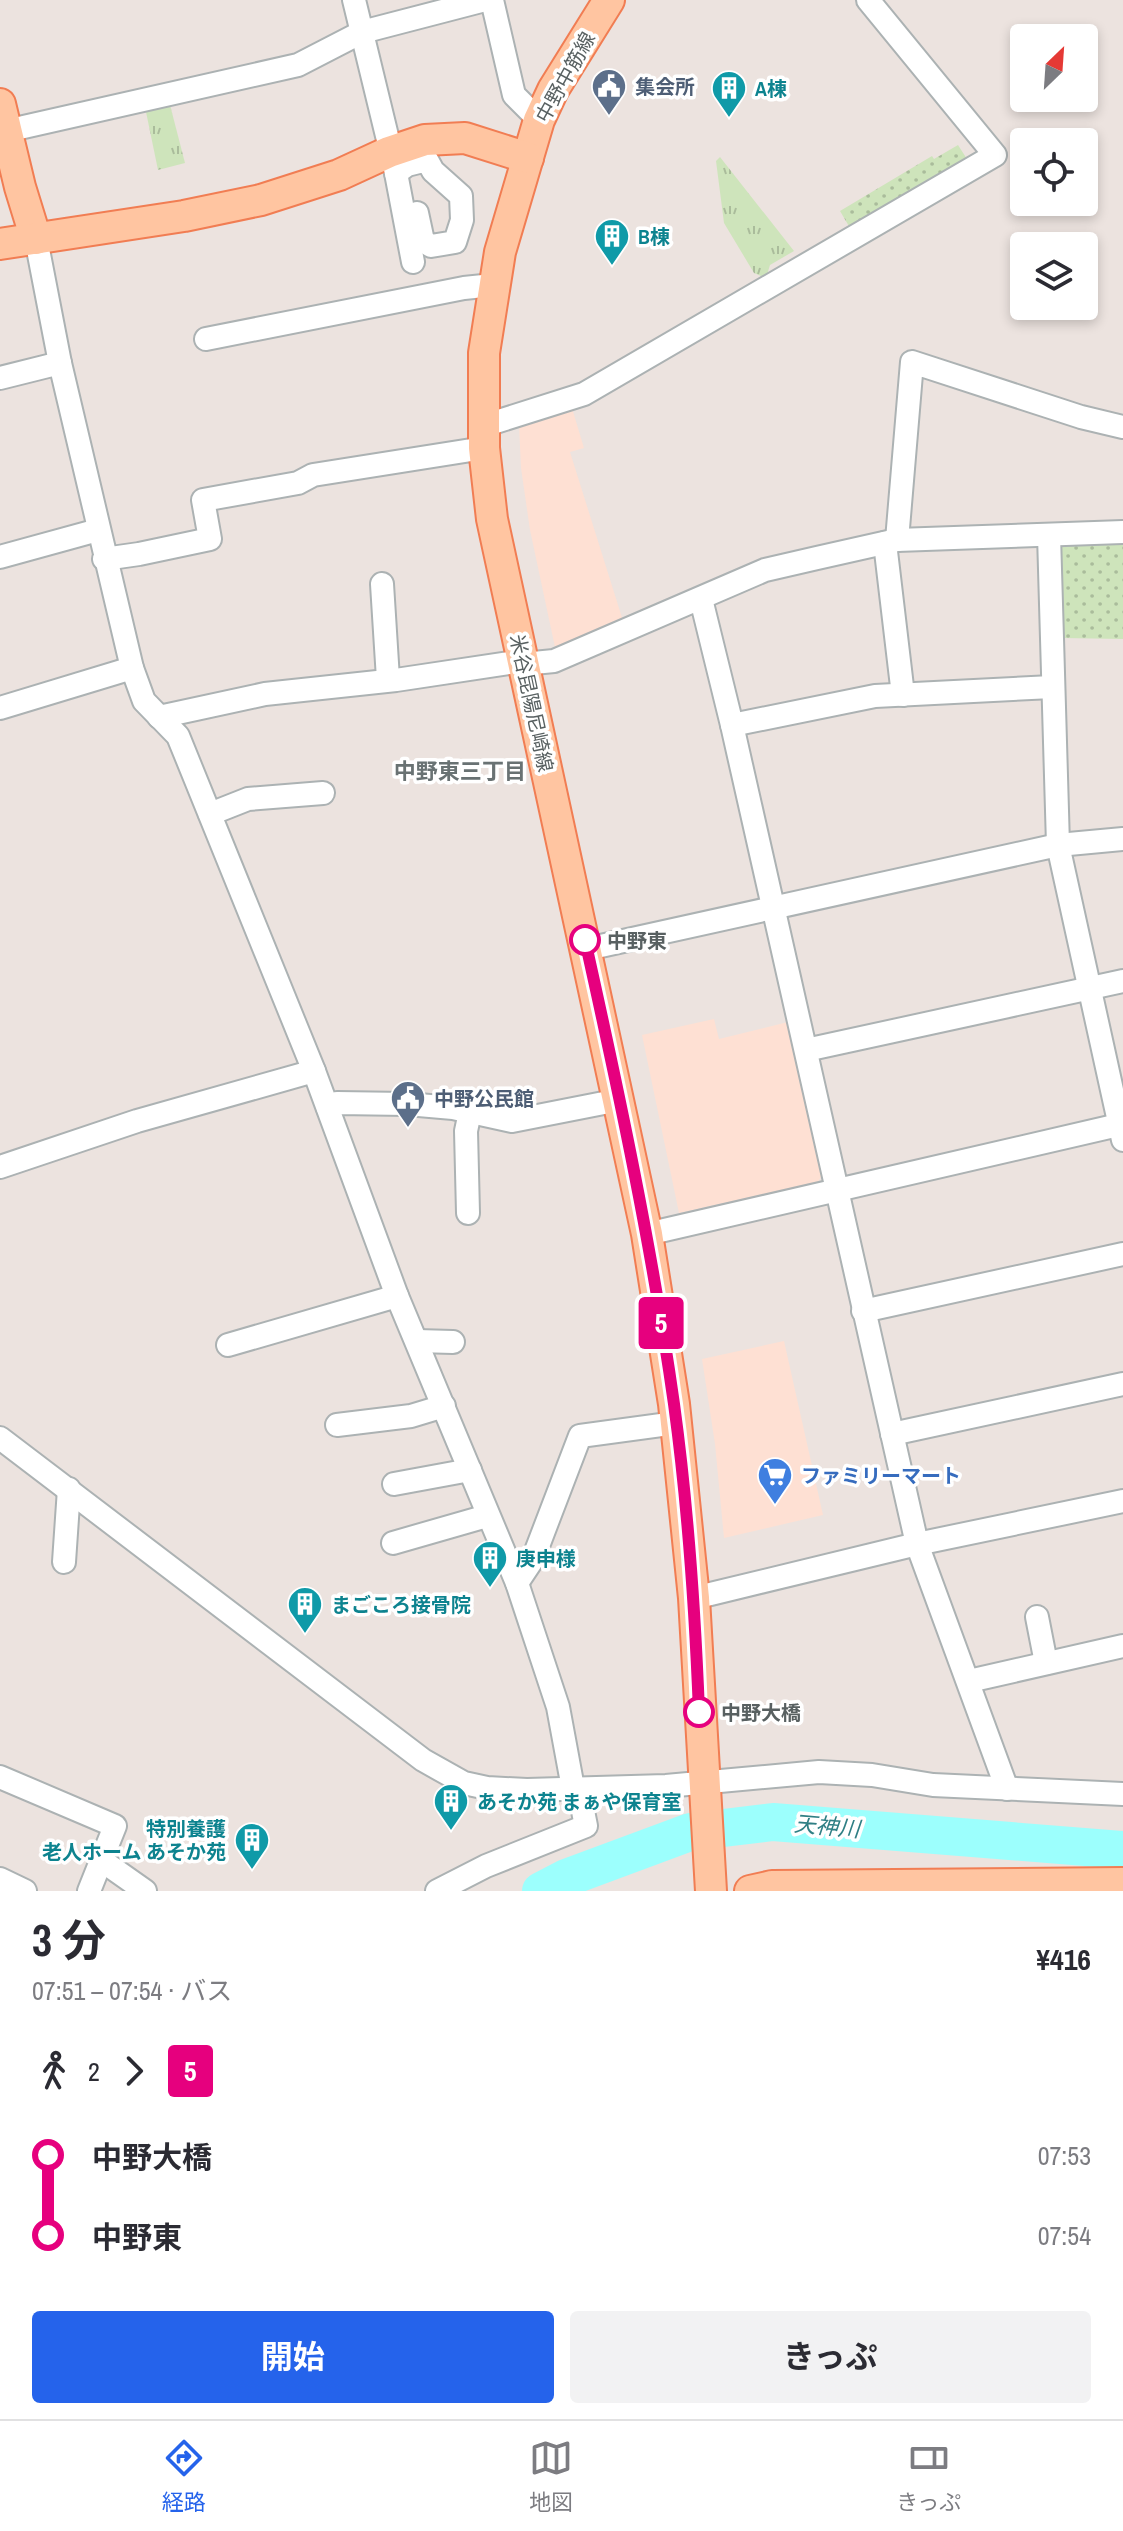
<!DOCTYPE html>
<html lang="ja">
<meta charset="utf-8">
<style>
body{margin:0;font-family:"Archivo Narrow","Noto Sans JP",sans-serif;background:#f2f2f3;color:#2b2b33;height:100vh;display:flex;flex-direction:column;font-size:30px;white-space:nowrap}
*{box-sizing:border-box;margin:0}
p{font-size:26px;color:#7c7c81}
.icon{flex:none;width:44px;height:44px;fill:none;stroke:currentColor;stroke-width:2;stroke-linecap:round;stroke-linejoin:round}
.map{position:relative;height:1891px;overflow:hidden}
.side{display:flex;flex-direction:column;background:#fff;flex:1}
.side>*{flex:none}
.badge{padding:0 16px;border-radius:6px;font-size:28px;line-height:52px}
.needle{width:52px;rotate:25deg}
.buttons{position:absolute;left:1010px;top:24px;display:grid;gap:16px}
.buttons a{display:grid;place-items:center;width:88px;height:88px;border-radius:8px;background:#fff;box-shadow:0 4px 12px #0003;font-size:40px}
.map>.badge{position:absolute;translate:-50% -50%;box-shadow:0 0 0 4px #fff}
.legs{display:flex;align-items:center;gap:12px;height:88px;padding:0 32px;font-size:26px}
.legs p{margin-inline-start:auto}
.overview{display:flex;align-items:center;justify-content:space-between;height:136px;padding:0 32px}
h1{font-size:44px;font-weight:700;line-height:60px}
.button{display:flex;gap:16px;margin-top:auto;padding:16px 32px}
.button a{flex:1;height:92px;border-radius:8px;background:#2563eb;color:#fff;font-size:32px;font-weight:700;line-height:92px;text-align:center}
.button a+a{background:#f2f2f3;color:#2b2b33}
ul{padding:0 32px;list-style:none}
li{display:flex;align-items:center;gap:28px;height:80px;font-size:30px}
li i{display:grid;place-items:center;width:12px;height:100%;margin:0 10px;background:currentColor}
li i::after{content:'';width:20px;height:20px;margin:-10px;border:6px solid;border-radius:50%;background:#fff}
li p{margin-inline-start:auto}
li:first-child i{background:linear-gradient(#0000 50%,currentColor 0)}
li:last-child i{background:linear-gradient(currentColor 50%,#0000 0)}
.menu{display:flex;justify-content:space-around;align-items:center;height:112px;border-top:2px solid #e1e1e2;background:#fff;font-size:22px;color:#7c7c81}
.menu a{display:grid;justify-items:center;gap:4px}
.menu .on{color:#2563eb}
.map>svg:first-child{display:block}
.commercial{fill:#fee0d3}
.park{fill:url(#park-tufts)}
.garden{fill:url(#garden-dots)}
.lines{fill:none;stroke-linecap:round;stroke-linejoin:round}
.river{stroke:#9cfffd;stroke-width:38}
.minor-casing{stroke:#acb2b3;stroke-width:26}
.major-casing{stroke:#f17d53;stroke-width:34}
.minor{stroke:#fff;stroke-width:22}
.major{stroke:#ffc5a1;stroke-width:30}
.line-1-casing{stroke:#fff;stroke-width:18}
.line-1{stroke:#e6007e;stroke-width:12}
.stop-1-dot{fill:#fff;stroke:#e6007e;stroke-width:4}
.labels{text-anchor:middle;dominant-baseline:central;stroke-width:7;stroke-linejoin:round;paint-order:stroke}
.street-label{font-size:20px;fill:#586061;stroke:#fff}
.service-label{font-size:20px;font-weight:bold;fill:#4e5e75;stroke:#fff;text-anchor:start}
.culture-label{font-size:20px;font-weight:bold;fill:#0d838f;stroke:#fff;text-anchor:start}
.stop-label{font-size:20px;font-weight:bold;fill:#586061;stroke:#fff;text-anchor:start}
.shop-label{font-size:20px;font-weight:bold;fill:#366cbe;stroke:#fff;text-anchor:start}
.neighbourhood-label{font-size:22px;font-weight:bold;fill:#697273;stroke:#fff}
.water-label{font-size:22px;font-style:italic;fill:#2f7f84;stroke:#fff}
</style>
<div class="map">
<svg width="1123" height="1891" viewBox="0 0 1123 1891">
<defs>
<pattern id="park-tufts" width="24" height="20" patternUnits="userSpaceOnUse" patternTransform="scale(2)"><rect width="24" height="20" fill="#cee4bb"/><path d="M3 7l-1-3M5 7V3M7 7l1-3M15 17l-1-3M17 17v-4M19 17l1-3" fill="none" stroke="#aabc9b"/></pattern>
<pattern id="garden-dots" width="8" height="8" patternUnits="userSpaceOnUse" patternTransform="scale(2)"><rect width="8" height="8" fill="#cee4bb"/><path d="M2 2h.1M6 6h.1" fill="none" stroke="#aabc9b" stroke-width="1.8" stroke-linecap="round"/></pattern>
</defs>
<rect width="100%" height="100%" fill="#ece3df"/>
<!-- commercial -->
<g class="commercial">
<path d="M 572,408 L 584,448 L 570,452 L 624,624 L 556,652 L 530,530 L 521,468 L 519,425 Z"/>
<path d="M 714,1019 L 719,1039 L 788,1022 L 823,1173 L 818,1182 L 679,1213 L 642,1035 Z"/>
<path d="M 784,1341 L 823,1515 L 724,1538 L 715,1444 L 702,1359 Z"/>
</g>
<!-- park -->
<g class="park">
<path d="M 169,101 L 185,163 L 158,170 L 145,107 Z"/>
<path d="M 720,157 L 794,251 L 770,265 L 766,278 L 754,273 L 724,223 L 716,161 Z"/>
</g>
<!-- garden -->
<g class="garden">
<path d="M 958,145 L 967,159 L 850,228 L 840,211 L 932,156 L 934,159 Z"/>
<path d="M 1123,541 L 1123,639 L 1062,638 L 1059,550 L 1067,542 Z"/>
</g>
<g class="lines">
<!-- river -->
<path class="river" d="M 541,1891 L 566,1878 L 690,1832 L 773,1822 L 1123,1850"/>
<!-- minor casing -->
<g class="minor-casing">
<g id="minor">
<path d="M 354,0 L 396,173 L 413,262"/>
<path d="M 492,0 L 514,95 L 539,120"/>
<path d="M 6,131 L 298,65 L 362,32 L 485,0"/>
<path d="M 396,173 L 407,165 L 427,160 L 433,171 L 461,196 L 462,220 L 455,242 L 431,246 L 423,241 L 417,213"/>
<path d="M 36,239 L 60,363 L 132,668 L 144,701 L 178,736 L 314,1071 L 397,1296 L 517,1583 L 558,1707 L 573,1788 L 580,1796 L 586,1826 L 486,1866 L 437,1891"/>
<path d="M 206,339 L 464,288 L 493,285"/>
<path d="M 0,378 L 60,363"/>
<path d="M 483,426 L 584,394 L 995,155 L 868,0"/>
<path d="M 1049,535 L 1058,845 L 1123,1140"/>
<path d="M 897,540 L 912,362 L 1081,417 L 1123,427"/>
<path d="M 885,543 L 903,695"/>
<path d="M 0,557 L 98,530"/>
<path d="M 104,559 L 139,554 L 210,539 L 203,500 L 298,483 L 313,475 L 484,448"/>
<path d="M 382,584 L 388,679"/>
<path d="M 701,599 L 732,725 L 917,1544 L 1007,1789"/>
<path d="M 523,664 L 554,661 L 765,570 L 817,558 L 897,540 L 1123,532"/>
<path d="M 0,708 L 132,668"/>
<path d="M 159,717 L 265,694 L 396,680 L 522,661"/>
<path d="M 732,725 L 875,696 L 1052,687"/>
<path d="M 210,814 L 248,799 L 323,793"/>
<path d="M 587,949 L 1058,845 L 1123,839"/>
<path d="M 806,1050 L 1123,981"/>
<path d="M 328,1108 L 337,1103 L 407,1104 L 453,1108 L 512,1121 L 619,1100"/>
<path d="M 0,1167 L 137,1121 L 314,1071"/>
<path d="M 468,1213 L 466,1131 L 470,1112"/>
<path d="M 647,1234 L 1123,1124"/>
<path d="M 863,1311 L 1123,1254"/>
<path d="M 417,1341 L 453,1342"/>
<path d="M 228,1345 L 397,1296"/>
<path d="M 337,1425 L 411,1416 L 444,1406"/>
<path d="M 892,1434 L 1123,1384"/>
<path d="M 0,1438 L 423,1760 L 464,1783 L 487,1788 L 527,1790 L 666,1786 L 819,1772 L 872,1775 L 933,1785 L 1123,1794"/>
<path d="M 394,1484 L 470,1470"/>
<path d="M 393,1543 L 487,1516"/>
<path d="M 64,1562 L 69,1489"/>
<path d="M 517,1583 L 533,1559 L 580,1436 L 676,1423"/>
<path d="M 694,1598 L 917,1544 L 1123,1501"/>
<path d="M 1037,1617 L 1046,1663"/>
<path d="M 969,1681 L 1123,1646"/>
<path d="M 0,1777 L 115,1826 L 89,1891"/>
<path d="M 101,1860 L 145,1891"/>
<path d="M 0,1879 L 25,1891"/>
</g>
</g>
<!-- major casing -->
<g class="major-casing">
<g id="major">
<path d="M 609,0 L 553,90 L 539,120 L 500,252 L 484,353 L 484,448 L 492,519 L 647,1234 L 674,1404 L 694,1598 L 711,1891"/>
<path d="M 0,104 L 20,187 L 36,239"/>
<path d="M 0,244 L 184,216 L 261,200 L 339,175 L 389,152 L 425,140 L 465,138 L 528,158"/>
<path d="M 750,1891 L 772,1886 L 1123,1883"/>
</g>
</g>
<!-- minor -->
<use href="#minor" class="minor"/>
<!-- major -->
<use href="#major" class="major"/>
</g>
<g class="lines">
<!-- line-1 casing -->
<g class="line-1-casing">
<path id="line-1" d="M 585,940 C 619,1093 652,1248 674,1404 C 688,1506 695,1609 699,1712"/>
</g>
<!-- line-1 -->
<use href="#line-1" class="line-1"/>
</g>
<!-- icons -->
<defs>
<g id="civic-pin" transform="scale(1.8)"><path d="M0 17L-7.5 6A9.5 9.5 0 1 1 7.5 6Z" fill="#5c6f8a" stroke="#fff"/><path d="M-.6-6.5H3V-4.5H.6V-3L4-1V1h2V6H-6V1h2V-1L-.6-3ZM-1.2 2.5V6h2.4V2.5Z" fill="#fff"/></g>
<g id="building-pin" transform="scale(1.8)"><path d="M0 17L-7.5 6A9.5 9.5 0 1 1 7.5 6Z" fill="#0f9aa8" stroke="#fff"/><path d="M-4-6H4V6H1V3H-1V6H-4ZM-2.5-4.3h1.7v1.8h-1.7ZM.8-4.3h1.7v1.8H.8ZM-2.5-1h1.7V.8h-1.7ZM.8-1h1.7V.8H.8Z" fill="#fff"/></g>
<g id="supermarket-pin" transform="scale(1.8)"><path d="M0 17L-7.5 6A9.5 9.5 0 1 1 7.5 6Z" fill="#3f7fe0" stroke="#fff"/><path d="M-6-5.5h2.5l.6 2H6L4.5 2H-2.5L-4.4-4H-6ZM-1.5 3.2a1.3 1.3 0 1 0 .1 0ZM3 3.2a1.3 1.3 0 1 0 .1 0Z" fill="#fff"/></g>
</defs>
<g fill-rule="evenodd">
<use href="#civic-pin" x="609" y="86"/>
<use href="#building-pin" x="729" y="88"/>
<use href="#building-pin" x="612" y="236"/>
<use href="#civic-pin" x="408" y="1098"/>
<use href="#supermarket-pin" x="775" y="1475"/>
<use href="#building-pin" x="490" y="1558"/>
<use href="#building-pin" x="305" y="1604"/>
<use href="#building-pin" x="451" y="1801"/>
<use href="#building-pin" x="252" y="1840"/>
</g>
<!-- markers -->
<g class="stop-1-dot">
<circle cx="585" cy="940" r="14"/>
<circle cx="699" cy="1712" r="14"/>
</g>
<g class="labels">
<!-- street labels -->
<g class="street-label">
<text transform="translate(565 77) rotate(-61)">中野中筋線</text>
<text transform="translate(532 703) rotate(78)">米谷昆陽尼崎線</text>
</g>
<!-- service labels -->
<g class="service-label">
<text x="635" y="86">集会所</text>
<text x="434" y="1098">中野公民館</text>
</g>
<!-- culture labels -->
<g class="culture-label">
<text x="755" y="88">A棟</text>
<text x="638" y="236">B棟</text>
<text x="516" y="1558">庚申様</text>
<text x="331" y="1604">まごころ接骨院</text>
<text x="477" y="1801">あそか苑 まぁや保育室</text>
<text x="226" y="1828" text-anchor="end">特別養護<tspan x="226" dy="23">老人ホーム あそか苑</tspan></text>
</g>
<!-- stop labels -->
<g class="stop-label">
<text x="607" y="940">中野東</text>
<text x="721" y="1712">中野大橋</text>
</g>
<!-- shop labels -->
<g class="shop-label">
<text x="801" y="1475">ファミリーマート</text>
</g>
<!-- neighbourhood labels -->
<g class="neighbourhood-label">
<text x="460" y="771">中野東三丁目</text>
</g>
<!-- water labels -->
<g class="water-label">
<text transform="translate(827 1826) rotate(5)">天神川</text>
</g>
</g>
</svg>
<div class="buttons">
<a><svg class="needle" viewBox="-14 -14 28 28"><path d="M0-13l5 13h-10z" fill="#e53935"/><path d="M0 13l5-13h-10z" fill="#7c7c81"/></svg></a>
<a><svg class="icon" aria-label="locate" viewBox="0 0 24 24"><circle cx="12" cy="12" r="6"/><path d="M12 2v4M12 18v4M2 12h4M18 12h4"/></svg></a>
<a><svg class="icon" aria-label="layers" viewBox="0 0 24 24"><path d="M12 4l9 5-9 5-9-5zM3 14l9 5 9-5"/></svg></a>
</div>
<b class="badge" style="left:661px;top:1323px;background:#e6007e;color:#fff">5</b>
</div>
<section class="side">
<div class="overview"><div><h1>3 分</h1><p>07:51 – 07:54 · バス</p></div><b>¥416</b></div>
<div class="legs"><svg class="icon" aria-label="walk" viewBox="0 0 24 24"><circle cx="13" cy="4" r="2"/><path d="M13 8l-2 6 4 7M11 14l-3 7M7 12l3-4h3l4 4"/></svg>2<svg class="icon" aria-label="forward" viewBox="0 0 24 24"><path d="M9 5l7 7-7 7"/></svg><b class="badge" style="background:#e6007e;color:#fff">5</b></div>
<ul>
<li><i style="color:#e6007e"></i><b>中野大橋</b><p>07:53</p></li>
<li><i style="color:#e6007e"></i><b>中野東</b><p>07:54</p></li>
</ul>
<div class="button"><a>開始</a><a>きっぷ</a></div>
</section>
<nav class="menu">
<a class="on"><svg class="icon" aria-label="directions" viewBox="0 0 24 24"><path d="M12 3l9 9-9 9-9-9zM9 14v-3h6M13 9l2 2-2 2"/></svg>経路</a>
<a><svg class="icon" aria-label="map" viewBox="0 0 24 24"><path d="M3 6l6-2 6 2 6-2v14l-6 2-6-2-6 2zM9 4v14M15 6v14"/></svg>地図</a>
<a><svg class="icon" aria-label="tickets" viewBox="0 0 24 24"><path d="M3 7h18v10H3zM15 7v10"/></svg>きっぷ</a>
</nav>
